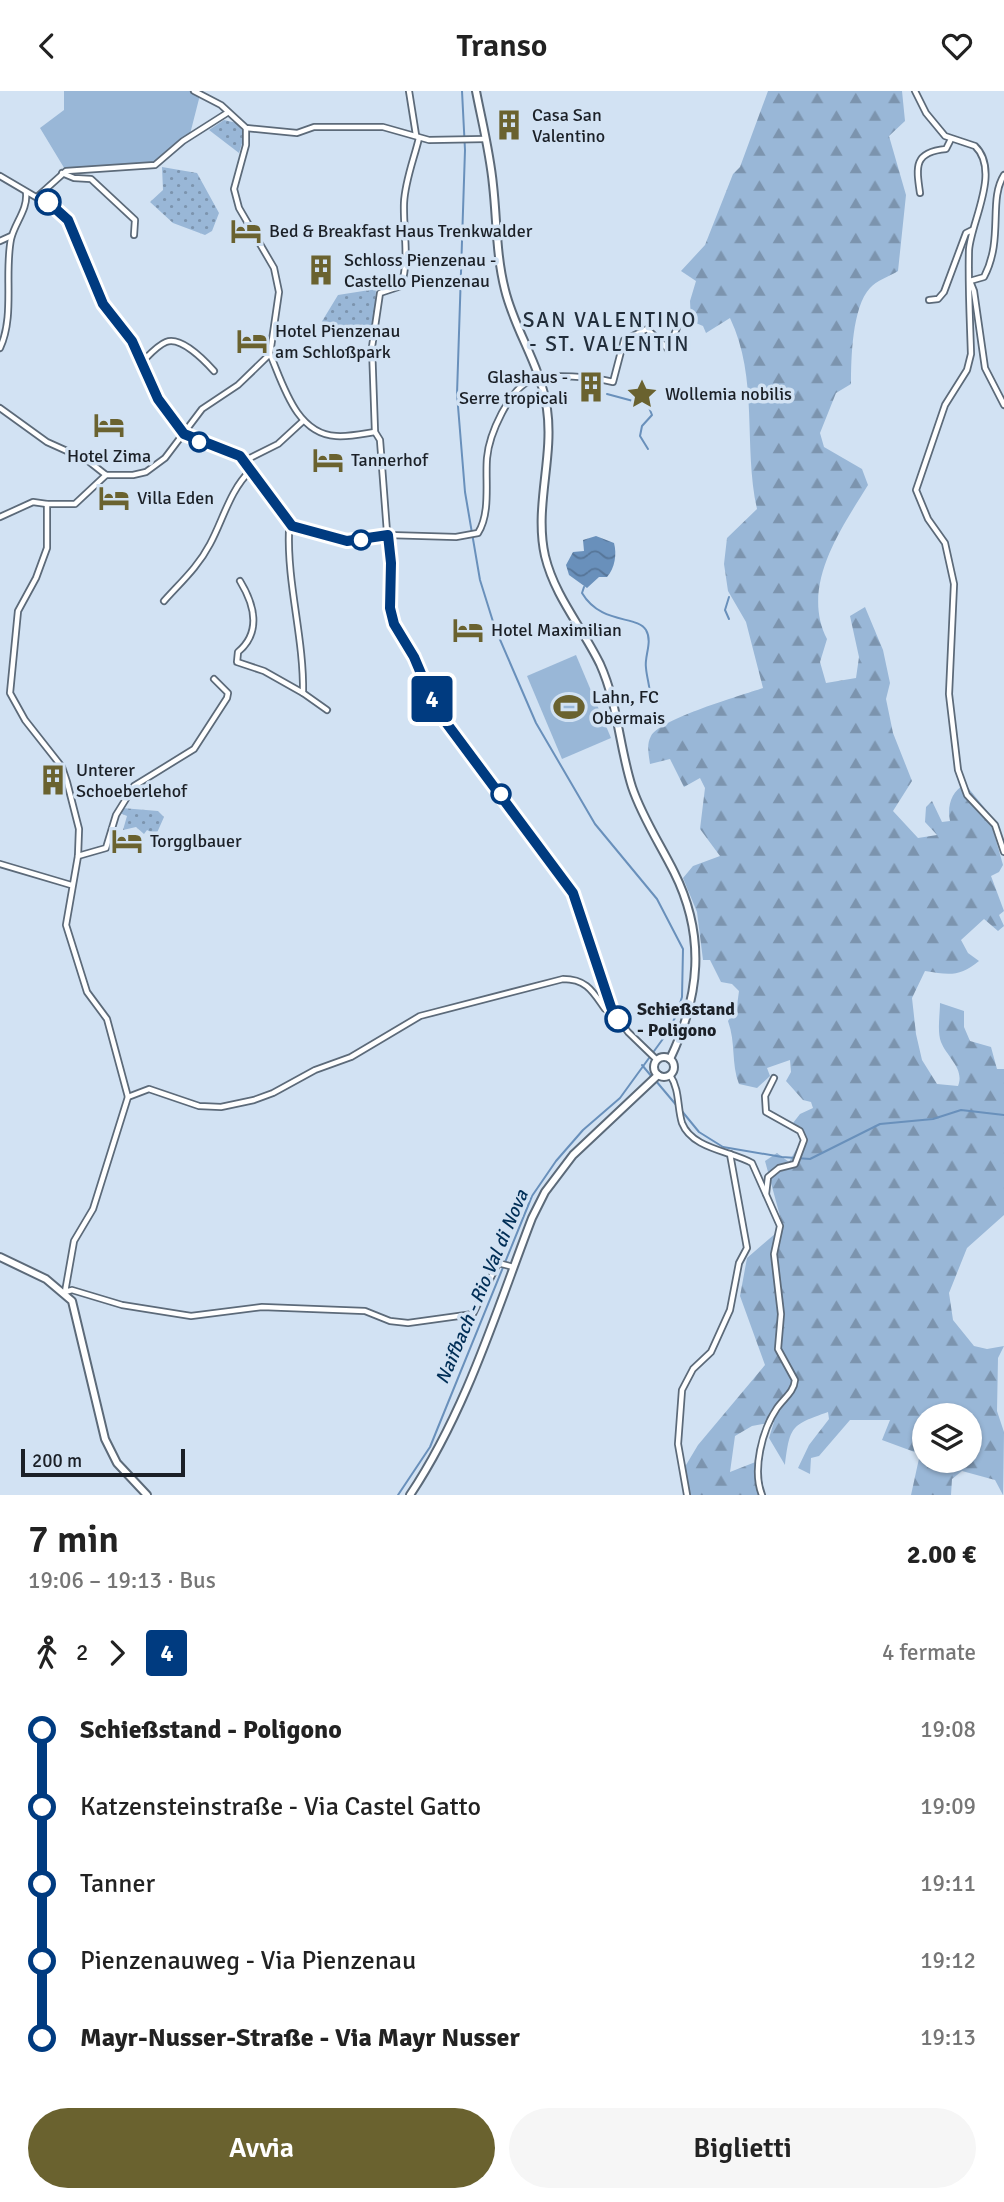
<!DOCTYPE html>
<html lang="it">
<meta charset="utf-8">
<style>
body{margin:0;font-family:Signika,sans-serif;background:#f6f6f6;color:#222;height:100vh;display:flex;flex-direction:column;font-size:26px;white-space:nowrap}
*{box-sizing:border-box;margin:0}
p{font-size:23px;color:#767676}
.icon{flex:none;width:38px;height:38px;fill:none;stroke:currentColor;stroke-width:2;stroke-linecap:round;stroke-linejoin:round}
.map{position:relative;height:1404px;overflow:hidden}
.panel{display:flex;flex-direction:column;background:#fff;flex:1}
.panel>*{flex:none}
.badge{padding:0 14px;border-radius:5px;font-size:24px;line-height:46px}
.fabs{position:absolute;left:912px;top:1312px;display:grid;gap:14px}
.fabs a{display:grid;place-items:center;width:70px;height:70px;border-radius:50%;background:#fff;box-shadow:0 2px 5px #0004;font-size:35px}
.scale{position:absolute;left:21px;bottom:18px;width:164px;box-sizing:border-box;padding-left:7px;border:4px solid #1b2027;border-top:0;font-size:19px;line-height:24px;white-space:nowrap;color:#1b2027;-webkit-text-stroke:5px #d2e2f3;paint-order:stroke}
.map>.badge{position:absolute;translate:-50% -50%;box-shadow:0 0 0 4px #fff}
.legs{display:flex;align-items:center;gap:10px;height:77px;padding:0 28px;font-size:23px}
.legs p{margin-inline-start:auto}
.head{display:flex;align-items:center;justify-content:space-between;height:119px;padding:0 28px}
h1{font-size:38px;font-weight:600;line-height:52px}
.action{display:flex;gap:14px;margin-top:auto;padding:14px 28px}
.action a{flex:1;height:80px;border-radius:42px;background:#6a622f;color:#fff;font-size:28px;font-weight:600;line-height:80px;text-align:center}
.action a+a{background:#f6f6f6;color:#222}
ul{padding:0 28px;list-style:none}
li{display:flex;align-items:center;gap:24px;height:77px;font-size:26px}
li i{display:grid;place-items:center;width:10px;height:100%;margin:0 9px;background:currentColor}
li i::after{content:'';width:18px;height:18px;margin:-9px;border:5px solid;border-radius:50%;background:#fff}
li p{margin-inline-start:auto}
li:first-child i{background:linear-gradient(#0000 50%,currentColor 0)}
li:last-child i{background:linear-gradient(currentColor 50%,#0000 0)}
header{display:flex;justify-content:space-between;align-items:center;height:91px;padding:0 28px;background:#fff;font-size:32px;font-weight:600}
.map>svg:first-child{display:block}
.grass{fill:url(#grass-dots)}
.forest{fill:url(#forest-firs);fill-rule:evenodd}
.park{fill:#99b7d7}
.water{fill:url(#water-waves)}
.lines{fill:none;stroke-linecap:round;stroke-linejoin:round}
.stream{stroke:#6990bb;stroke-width:2}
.street-casing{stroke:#5c6a79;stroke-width:8}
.secondary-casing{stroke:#5c6a79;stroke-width:10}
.street{stroke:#fff;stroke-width:4.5}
.secondary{stroke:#fff;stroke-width:6}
.line-1-casing{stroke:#fff;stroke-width:16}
.line-1{stroke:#003b80;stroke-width:10}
.stop-1-dot{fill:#fff;stroke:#003b80;stroke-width:3.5}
.labels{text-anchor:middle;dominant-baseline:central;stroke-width:7;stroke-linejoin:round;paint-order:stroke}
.poi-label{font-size:18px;fill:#1b2027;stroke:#d2e2f3;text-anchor:start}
.stop-label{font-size:18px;font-weight:bold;fill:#1b2027;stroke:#d2e2f3;text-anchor:start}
.water-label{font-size:19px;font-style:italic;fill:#002e56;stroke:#d2e2f3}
.quarter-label{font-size:21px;letter-spacing:2px;fill:#222e3b;stroke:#d2e2f3}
</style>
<header><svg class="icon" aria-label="back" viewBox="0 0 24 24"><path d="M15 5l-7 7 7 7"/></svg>Transo<svg class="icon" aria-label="heart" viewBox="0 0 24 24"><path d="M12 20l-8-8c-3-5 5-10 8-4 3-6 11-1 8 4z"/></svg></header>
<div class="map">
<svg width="1004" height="1404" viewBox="0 0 1004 1404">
<defs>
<pattern id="grass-dots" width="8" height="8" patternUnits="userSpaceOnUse" patternTransform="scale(1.75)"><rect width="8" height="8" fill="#99b7d7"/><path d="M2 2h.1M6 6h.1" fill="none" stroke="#7c94ae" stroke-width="1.8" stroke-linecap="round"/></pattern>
<pattern id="forest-firs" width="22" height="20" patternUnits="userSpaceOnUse" patternTransform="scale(1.75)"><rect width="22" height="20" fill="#99b7d7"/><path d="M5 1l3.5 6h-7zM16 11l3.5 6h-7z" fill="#7c94ae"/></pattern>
<pattern id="water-waves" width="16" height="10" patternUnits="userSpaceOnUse" patternTransform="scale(1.75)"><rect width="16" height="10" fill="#6990bb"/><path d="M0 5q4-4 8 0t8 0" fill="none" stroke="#567598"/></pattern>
</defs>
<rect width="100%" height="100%" fill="#d2e2f3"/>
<!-- grass -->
<g class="grass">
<path d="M 224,29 L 237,32 L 245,43 L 239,62 L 209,39 Z"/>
<path d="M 162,76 L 197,82 L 219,122 L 212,140 L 205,144 L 173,132 L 150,111 L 163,99 Z"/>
<path d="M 376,198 L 374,236 L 371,245 L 352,242 L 351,245 L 321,232 L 338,204 Z"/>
<path d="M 122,717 L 158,720 L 164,726 L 156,744 L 147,739 L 144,743 L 136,736 L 123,739 L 127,725 L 120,722 Z"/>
</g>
<!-- forest -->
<path class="forest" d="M 768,0 L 902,0 L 905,30 L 889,45 L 906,104 L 898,180 C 890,185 876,190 870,197 C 852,216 851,268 851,293 L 836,302 L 820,342 L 824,356 L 862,378 L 868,394 C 841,438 800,495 827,548 L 820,571 L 826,592 L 856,587 L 859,566 L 850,525 L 865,516 L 883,559 L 890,592 L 886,608 L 893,642 L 912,690 L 893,720 L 918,747 L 937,744 L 925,731 L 926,716 L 932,710 L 942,731 L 950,730 C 947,715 951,701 965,693 L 988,721 L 1003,774 L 999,781 L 991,785 L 1004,820 L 999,824 L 1004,835 L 998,840 L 984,828 L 961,849 L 968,862 L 979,870 C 960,886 949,884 925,880 L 912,907 L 916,943 L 922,969 L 937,993 L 958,995 C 965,978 947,966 941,951 C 937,941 940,923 940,912 L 964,920 L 964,936 L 970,950 L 991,956 L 997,978 L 1004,978 L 1004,1124 L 967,1157 L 949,1202 L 953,1229 L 974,1255 L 987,1258 L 1004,1255 L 998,1267 L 997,1320 L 1004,1341 L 1003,1404 L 995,1389 L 962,1380 L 952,1388 L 951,1404 L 911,1404 L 920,1363 L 882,1349 L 890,1329 L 850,1329 L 819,1365 L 811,1367 L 810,1383 L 798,1377 L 809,1354 L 829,1328 L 828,1321 C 791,1334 790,1335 785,1374 L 769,1347 L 774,1331 L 752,1335 L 735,1345 L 730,1381 L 758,1370 L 756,1390 L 763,1404 L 687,1404 L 683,1379 L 698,1354 L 765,1274 L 740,1205 L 747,1167 L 783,1136 L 765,1070 L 777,1062 L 789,1071 L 797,1057 L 808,1050 L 793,1032 L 800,1023 L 813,1017 L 811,1011 L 803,1009 L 786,990 L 791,981 L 790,969 L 767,977 L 770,985 L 757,997 L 739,993 C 731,973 736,952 728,930 L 737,915 L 739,900 L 732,893 L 721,891 L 710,869 L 703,869 L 697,821 L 683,787 L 693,775 L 720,765 L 700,738 L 705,697 L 700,687 L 684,696 L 670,668 L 650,673 C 649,664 646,654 651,645 C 662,627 740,605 763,597 L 746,531 L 728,500 L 724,473 L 727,447 L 757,418 C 743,354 759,288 730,227 L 706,242 L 703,235 L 691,230 L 690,210 L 696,190 L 681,180 L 705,154 L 733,83 L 740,76 ZM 924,1325 L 970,1325 L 970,1370 L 924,1370 Z"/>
<!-- park -->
<g class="park">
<path d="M 64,0 L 195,0 L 200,4 L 189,47 L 155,74 L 66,80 L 40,37 L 64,19 Z"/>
<path d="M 576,564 L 611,647 L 562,668 L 527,585 Z"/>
</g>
<!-- water -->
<path class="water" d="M 596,445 L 614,452 C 617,463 615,477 607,486 L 599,486 L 587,497 L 569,484 L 566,474 L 573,461 L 584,460 L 583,449 Z"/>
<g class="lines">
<!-- stream -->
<g class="stream">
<path d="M 607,303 L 648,314 L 652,324 L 642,335 L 640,345 L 648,358"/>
<path d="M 584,496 L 582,502 C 601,534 637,524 646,539 C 653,551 644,565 646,577 C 647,589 651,597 650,610"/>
<path d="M 729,506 L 725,519 L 729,528"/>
<path d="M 642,974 L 652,986"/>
<path d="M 656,990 L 677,1015"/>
<path d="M 681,1019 L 699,1041 L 723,1056 L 782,1066 L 810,1068 L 880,1033 L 933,1028 L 961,1019 L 1004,1024"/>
<path d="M 398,1404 L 430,1356 L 532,1105 L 556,1070 L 583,1039 L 620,1007 L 665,945 L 676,925 L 682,906 L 683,858 L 657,808 L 595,733 L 536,632 L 495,537 L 480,489 L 465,401 L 457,303 L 465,59 L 462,0"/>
</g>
<!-- street casing -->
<g class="street-casing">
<g id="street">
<path d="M 194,0 L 221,14 L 246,37 L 297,42 L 314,36 L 383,36 L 429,49 L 485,48"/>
<path d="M 409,0 L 416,44"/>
<path d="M 915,0 L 926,22 L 945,45 L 975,55 C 1001,80 971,131 969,159 C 968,194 970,229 971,263 L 967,279 L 945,314 L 916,399 L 928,428 L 945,452 L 954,493 L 949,603 L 958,679 L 967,704 L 995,734 L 1004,761"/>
<path d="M 419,47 C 414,68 405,90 404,112 C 403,140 410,168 401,195 L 380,202 L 372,256 L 375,341 L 380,349 L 394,533 L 414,566 L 436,618 L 573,802 L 612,919 L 628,941 L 657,969"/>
<path d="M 62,82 L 74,87 L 91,88 L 135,129 L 134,144"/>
<path d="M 0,85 L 63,122 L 103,213 L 132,250 L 158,308 L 184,343 L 240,365 L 292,435 L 347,450 L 388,444 L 456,446 L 478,442 C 491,422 485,389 487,367 C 489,344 509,297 532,289 C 551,282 593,286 613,291 L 624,249 L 647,238 L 668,258 L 677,237"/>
<path d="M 920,102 C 916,75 914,61 946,58 L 951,48"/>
<path d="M 37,106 L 66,80 L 155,74 L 183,50 L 227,22"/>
<path d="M 0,150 L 11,145"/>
<path d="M 970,190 L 974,200 L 985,277 L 1004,314"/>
<path d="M 970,190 L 984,186 C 1004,148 988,109 1004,84"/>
<path d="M 929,209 L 938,208 L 944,201 L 966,142 L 972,139"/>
<path d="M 0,257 C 15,225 4,183 11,148 C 15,131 28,119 26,101"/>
<path d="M 270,263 C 283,293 296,343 336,345 C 349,346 362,343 375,341"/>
<path d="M 143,270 C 149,264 158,254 166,251 C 181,245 205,270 214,280"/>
<path d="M 0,317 L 47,351 L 87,369 L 106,384 L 133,384 L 146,381 L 165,367 L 202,318 L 238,294 L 270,263 L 279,201 L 274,177 L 239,117 L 234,98 L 246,54 L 246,37"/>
<path d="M 244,370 L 278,353 L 303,330"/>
<path d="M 106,384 L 75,413 L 47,413 L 47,457 L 36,487 L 18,520 L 10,602 L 25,629 L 62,676 L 67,691 L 79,738 L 78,765 L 66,834 L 87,901 L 107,928 L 128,1006"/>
<path d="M 0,426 L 33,411 L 47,413"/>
<path d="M 292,436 L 289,439 C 287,494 304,547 303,602 L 327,619"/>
<path d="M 240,490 C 254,513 262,541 238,561 L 237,571 L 264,580 L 303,602"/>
<path d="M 164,510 C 181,491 198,476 210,453 C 223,429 230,399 250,380"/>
<path d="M 78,765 L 106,757 L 116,724 L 134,695 L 194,658 L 227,607 L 228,602 L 214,588"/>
<path d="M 0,773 L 71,794"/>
<path d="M 670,984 C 680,999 677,1016 682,1032 C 692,1058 731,1060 752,1072 L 780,1135 L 774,1163 L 781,1223 L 778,1258 L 795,1289 C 794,1301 784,1307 777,1317 C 762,1339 752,1379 762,1404"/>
<path d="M 766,1103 L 768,1086 L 779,1077 L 795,1073 L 804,1049 L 800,1040 L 766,1021 L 765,1005 L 774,987"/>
<path d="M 513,1176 L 498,1172 L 473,1223 L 408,1232 L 390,1230 L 365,1220 L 262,1216 L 191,1225 L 122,1214 L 72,1199 L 65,1201 L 74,1150 L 93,1118 L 128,1006 L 149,998 L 199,1015 L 221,1016 L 254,1009 L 273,1002 L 315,979 L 351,966 L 420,925 L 563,888 C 587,888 593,901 605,918 L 612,919"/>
<path d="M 687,1404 L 678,1353 L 682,1299 L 693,1278 L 711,1261 L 730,1219 L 739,1172 L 747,1157 L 730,1063"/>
</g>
</g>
<!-- secondary casing -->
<g class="secondary-casing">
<g id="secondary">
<path d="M 476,0 C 482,31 490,62 493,94 C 497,129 496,164 505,199 C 515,240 541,275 547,318 C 554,367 534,416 545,465 C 555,506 582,536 600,573 C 618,613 619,655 632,696 C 642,726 660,753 674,781 C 706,845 700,905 670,968"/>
<circle cx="664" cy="976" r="10"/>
<path d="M 0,1166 L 46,1188 L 72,1210 L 105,1348 L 117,1372 L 147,1404"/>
<path d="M 410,1404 C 466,1320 496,1221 532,1127 L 545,1101 L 573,1064 L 658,984"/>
</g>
</g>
<!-- street -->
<use href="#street" class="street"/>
<!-- secondary -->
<use href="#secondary" class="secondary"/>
</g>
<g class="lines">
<!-- line-1 casing -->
<g class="line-1-casing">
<path id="line-1" d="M 48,111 L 68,129 L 103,213 L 132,250 L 158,308 L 184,343 L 240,365 L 292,435 L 347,450 L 388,444 L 391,472 L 390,517 L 394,533 L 414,566 L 436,618 L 573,802 L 612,919 L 618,928"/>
</g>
<!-- line-1 -->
<use href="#line-1" class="line-1"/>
</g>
<!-- icons -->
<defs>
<g id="building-bare" transform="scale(2.415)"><path d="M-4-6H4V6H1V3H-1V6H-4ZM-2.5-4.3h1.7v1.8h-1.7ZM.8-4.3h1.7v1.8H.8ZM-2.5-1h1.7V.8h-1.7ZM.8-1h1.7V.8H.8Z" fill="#6a622f" stroke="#d2e2f3" stroke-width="2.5" paint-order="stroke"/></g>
<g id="hotel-bare" transform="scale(2.415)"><path d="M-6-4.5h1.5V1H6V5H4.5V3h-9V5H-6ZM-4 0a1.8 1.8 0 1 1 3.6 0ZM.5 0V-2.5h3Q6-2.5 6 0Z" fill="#6a622f" stroke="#d2e2f3" stroke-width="2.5" paint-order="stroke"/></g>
<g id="sight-bare" transform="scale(2.415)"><path d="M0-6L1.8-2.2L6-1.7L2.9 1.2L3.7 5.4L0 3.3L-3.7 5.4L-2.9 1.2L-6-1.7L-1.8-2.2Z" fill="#6a622f" stroke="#d2e2f3" stroke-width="2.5" paint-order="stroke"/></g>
<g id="stadium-bare" transform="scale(2.415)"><path d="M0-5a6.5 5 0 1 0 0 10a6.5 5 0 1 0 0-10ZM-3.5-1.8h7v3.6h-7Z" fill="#6a622f" stroke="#d2e2f3" stroke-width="2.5" paint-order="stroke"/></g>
</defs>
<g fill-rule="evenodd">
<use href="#building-bare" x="509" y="34"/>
<use href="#hotel-bare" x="246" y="140"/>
<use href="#building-bare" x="321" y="179"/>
<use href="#hotel-bare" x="252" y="250"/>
<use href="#building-bare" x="591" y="296"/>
<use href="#sight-bare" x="642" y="303"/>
<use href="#hotel-bare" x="109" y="334"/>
<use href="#hotel-bare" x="328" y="369"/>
<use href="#hotel-bare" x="114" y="407"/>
<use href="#hotel-bare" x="468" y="539"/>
<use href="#stadium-bare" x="569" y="616"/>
<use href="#building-bare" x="53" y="689"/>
<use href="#hotel-bare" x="127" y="750"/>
</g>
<!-- markers -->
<g class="stop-1-dot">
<circle cx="48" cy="111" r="12"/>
<circle cx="199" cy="351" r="9"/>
<circle cx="361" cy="449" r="9"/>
<circle cx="501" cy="703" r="9"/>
<circle cx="618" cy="928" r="12"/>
</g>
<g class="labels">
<!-- poi labels -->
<g class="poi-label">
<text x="532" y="24">Casa San<tspan x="532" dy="21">Valentino</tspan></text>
<text x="269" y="140">Bed &amp; Breakfast Haus Trenkwalder</text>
<text x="344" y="169">Schloss Pienzenau -<tspan x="344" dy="21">Castello Pienzenau</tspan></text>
<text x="275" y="240">Hotel Pienzenau<tspan x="275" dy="21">am Schloßpark</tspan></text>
<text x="568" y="286" text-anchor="end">Glashaus -<tspan x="568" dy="21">Serre tropicali</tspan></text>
<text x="665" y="303">Wollemia nobilis</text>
<text x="109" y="365" text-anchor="middle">Hotel Zima</text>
<text x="351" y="369">Tannerhof</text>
<text x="137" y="407">Villa Eden</text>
<text x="491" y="539">Hotel Maximilian</text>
<text x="592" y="606">Lahn, FC<tspan x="592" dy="21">Obermais</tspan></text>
<text x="76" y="679">Unterer<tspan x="76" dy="21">Schoeberlehof</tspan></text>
<text x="150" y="750">Torgglbauer</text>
</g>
<!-- stop labels -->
<g class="stop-label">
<text x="637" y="918">Schießstand<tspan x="637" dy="21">- Poligono</tspan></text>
</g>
<!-- water labels -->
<g class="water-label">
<text transform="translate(482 1196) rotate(-67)">Naifbach - Rio Val di Nova</text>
</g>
<!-- quarter labels -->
<g class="quarter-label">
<text x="610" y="229">SAN VALENTINO<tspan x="610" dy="24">- ST. VALENTIN</tspan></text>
</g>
</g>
</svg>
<div class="fabs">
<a><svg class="icon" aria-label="layers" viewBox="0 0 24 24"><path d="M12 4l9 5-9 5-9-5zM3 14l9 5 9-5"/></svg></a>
</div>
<div class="scale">200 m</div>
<b class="badge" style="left:432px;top:608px;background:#003b80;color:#fff">4</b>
</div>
<section class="panel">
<div class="head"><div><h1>7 min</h1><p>19:06 – 19:13 · Bus</p></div><b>2.00 €</b></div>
<div class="legs"><svg class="icon" aria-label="walk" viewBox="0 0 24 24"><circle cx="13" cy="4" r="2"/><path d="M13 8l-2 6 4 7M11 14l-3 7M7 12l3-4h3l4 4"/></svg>2<svg class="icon" aria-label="forward" viewBox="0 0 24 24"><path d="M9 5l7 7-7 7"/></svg><b class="badge" style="background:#003b80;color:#fff">4</b><p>4 fermate</p></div>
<ul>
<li><i style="color:#003b80"></i><b>Schießstand - Poligono</b><p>19:08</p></li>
<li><i style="color:#003b80"></i><span>Katzensteinstraße - Via Castel Gatto</span><p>19:09</p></li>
<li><i style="color:#003b80"></i><span>Tanner</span><p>19:11</p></li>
<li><i style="color:#003b80"></i><span>Pienzenauweg - Via Pienzenau</span><p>19:12</p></li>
<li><i style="color:#003b80"></i><b>Mayr-Nusser-Straße - Via Mayr Nusser</b><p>19:13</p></li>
</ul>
<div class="action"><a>Avvia</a><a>Biglietti</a></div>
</section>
